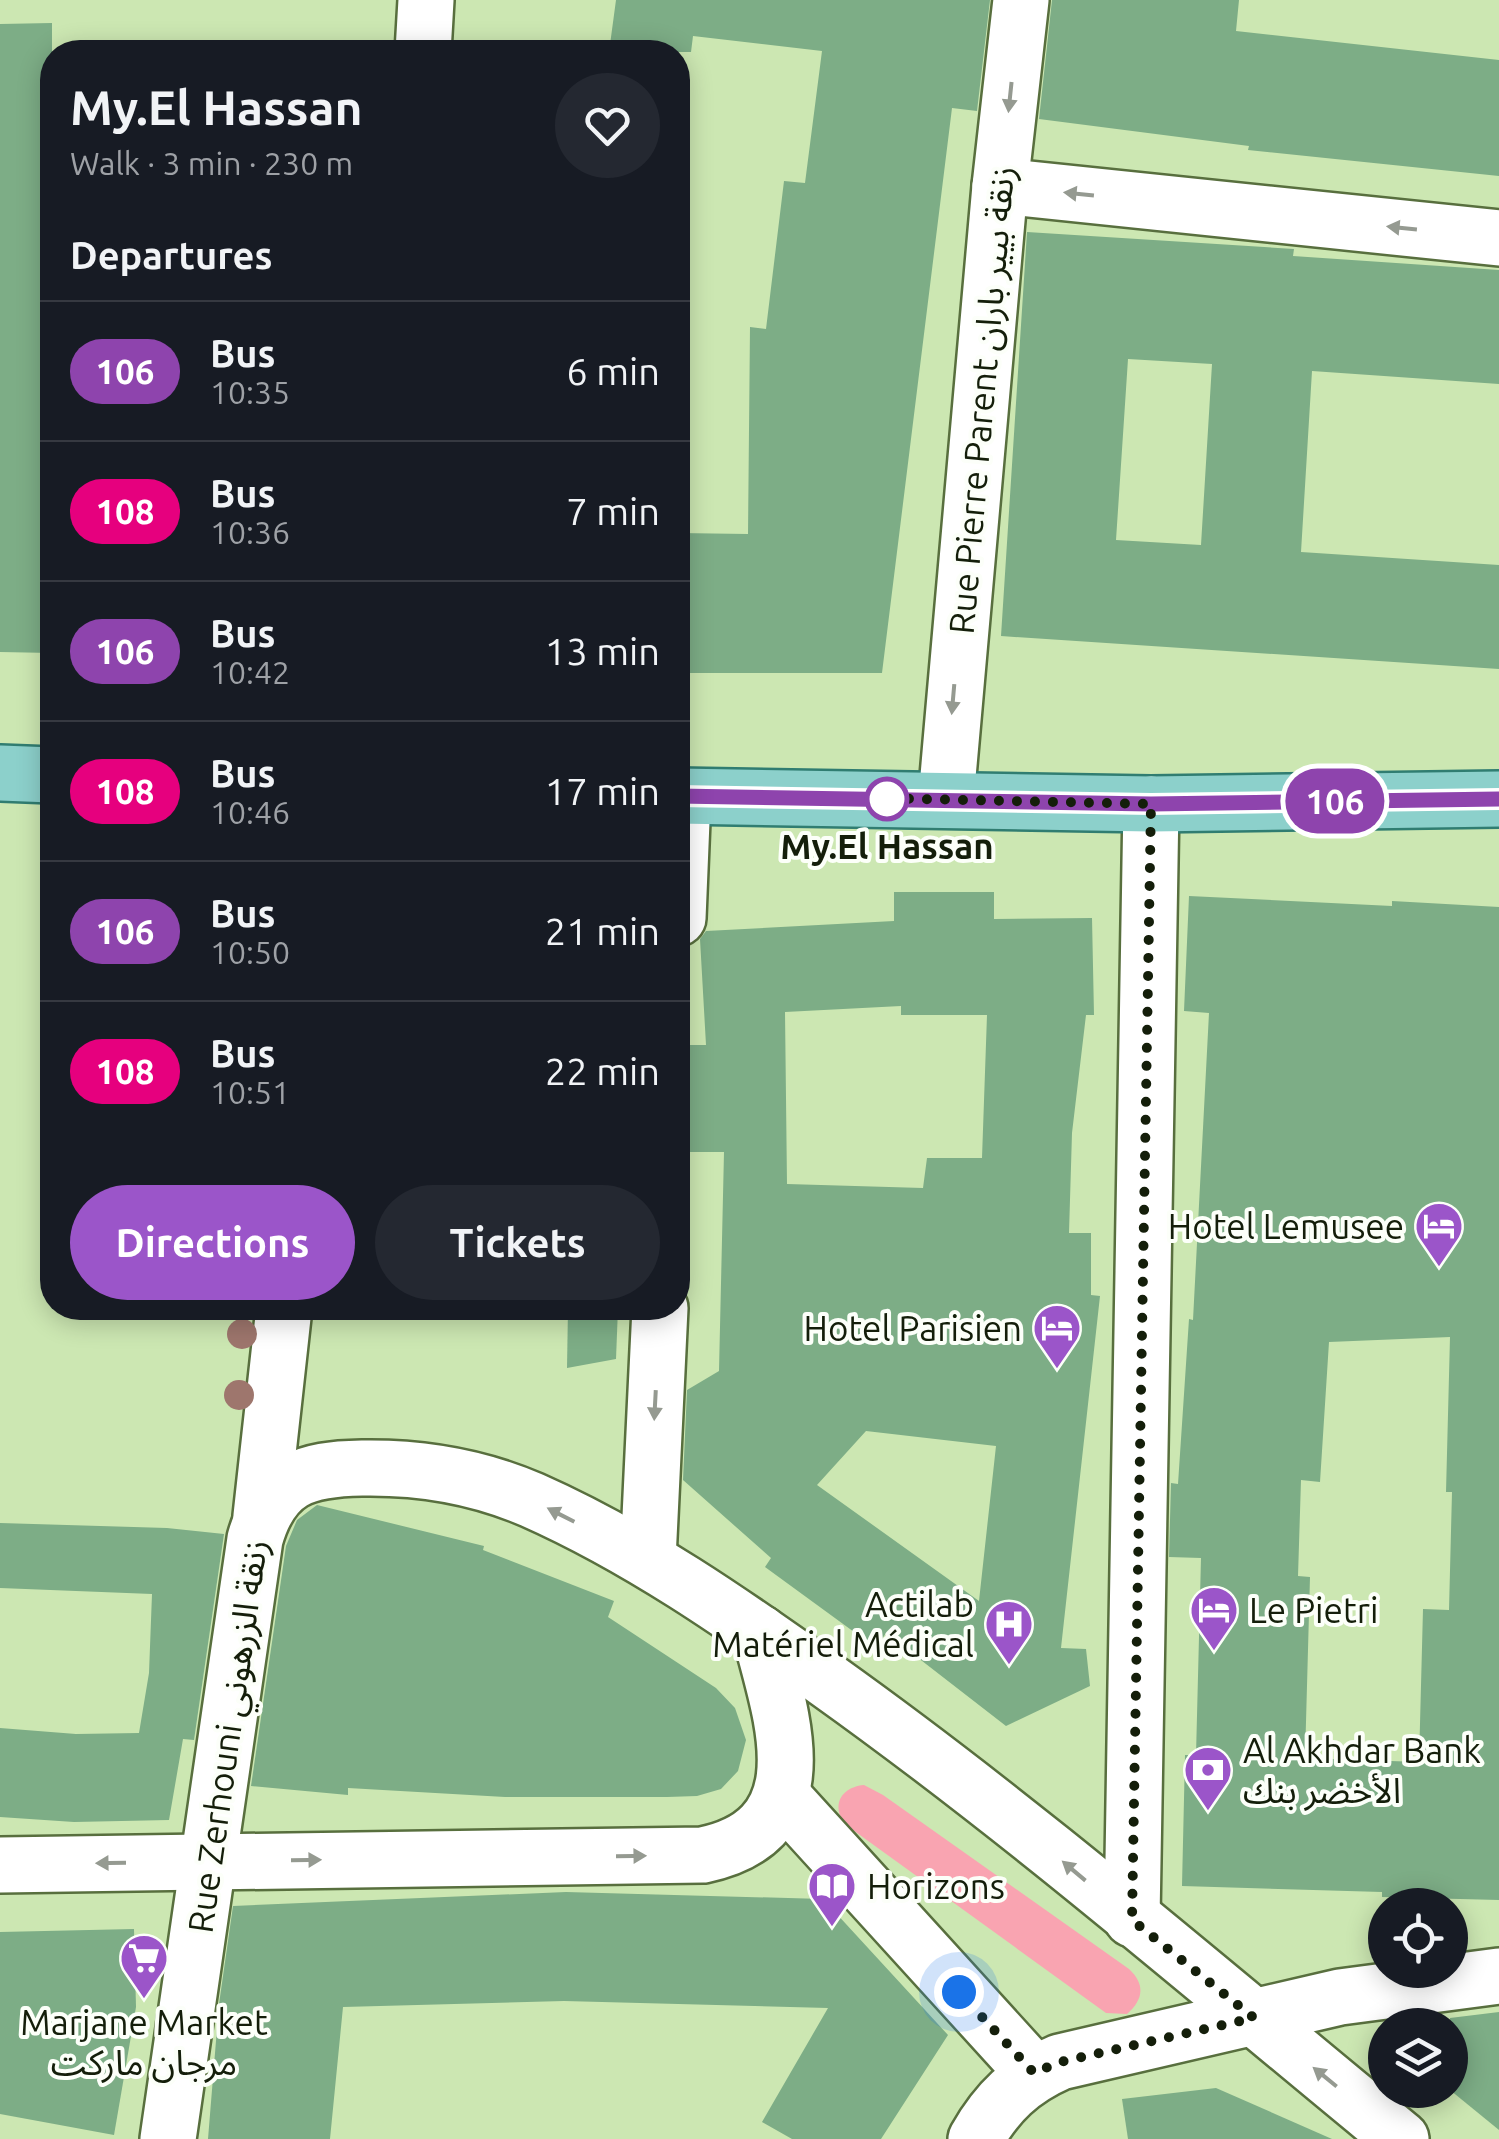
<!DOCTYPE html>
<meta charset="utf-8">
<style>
body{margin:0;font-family:Ubuntu,"Noto Sans Arabic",sans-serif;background:#242831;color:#f1f3f6;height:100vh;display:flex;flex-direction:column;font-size:38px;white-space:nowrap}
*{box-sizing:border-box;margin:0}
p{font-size:32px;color:#9ea1a6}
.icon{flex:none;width:55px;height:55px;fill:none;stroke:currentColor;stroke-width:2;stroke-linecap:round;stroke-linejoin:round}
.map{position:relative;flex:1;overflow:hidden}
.panel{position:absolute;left:40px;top:40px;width:650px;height:1280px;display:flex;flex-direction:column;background:#171b24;border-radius:40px;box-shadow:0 5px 25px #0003}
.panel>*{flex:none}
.badge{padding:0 20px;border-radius:32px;font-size:35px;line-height:65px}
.buttons{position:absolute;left:1368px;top:1888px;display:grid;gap:20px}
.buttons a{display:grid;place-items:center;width:100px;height:100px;border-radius:50%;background:#171b24;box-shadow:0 5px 25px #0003;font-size:50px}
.you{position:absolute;width:50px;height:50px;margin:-25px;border:8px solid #fff;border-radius:50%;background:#1a73e8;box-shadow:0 0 0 15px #1a73e833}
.map>.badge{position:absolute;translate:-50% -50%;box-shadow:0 0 0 5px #fff}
h2{padding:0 30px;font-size:38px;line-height:90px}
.round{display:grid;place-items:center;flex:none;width:105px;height:105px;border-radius:52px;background:#242831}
.head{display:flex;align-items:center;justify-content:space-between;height:170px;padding:0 30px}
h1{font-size:48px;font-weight:700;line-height:75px}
.action{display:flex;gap:20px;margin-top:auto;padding:20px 30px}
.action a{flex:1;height:115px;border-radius:60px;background:#9b55c9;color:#fff;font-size:40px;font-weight:700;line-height:115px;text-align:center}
.action a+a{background:#242831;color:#f1f3f6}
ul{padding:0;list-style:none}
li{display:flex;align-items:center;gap:30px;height:140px;padding:0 30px;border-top:2px solid #363941}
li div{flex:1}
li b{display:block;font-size:38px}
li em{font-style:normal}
li .badge{min-width:110px;font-weight:700;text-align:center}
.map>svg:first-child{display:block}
.green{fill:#f9a4b1}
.building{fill:#7dad86;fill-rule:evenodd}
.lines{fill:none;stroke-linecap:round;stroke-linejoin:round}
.minor-casing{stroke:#586f3e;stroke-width:60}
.major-casing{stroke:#307d71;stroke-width:60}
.minor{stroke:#fff;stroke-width:55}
.major{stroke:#8cd0cb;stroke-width:55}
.tree{fill:#9e766d}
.oneway{fill:#959a91}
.line-casing{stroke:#fff;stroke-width:22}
.line{stroke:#8e44ad;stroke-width:15}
.walk{stroke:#141e0a;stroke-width:10;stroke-dasharray:0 18}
.stop-dot{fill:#fff;stroke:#8e44ad;stroke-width:5}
.labels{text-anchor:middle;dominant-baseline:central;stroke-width:8;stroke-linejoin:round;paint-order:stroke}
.street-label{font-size:35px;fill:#141e0a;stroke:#fcfff9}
.stop-label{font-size:35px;font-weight:bold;fill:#141e0a;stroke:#fcfff9}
.poi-label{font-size:35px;fill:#141e0a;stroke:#fcfff9;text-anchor:end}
</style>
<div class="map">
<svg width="1499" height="2139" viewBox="0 0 1499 2139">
<rect width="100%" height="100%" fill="#cce7b2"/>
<!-- green -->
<path class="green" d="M 864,1785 L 883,1795 L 1129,1969 C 1145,1984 1144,1999 1127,2014 L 1106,2013 L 846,1825 C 830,1806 841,1787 864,1785 Z"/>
<!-- building -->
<g class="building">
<path d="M 616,0 L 990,0 L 977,111 L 952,108 L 882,673 L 678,673 L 678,533 L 748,534 L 750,327 L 766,329 L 784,181 L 805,183 L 822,51 L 693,36 L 691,52 L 609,52 Z"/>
<path d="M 1052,0 L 1239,0 L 1236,31 L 1499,60 L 1499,176 L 1248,150 L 1249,146 L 1039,119 Z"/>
<path d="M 52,23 L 52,653 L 0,652 L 0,24 Z"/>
<path d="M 1027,232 L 1294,249 L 1293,256 L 1499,270 L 1499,384 L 1312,371 L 1301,552 L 1499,565 L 1499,669 L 1001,636 ZM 1128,359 L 1212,364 L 1201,545 L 1116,540 Z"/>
<path d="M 894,892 L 994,892 L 994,919 L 1092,918 L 1094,1015 L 1086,1015 L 1072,1133 L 1069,1233 L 1091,1233 L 1091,1295 L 1100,1296 L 1061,1648 L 1086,1649 L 1090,1686 L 1006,1726 L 886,1633 L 876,1648 L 765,1567 L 771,1558 L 683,1480 L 687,1390 L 719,1371 L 724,1152 L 690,1152 L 689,1045 L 706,1045 L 700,939 L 706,931 L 894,921 ZM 901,1006 L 901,1015 L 987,1015 L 982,1158 L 927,1158 L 923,1188 L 787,1184 L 785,1012 ZM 866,1431 L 996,1446 L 979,1601 L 817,1485 Z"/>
<path d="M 1189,896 L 1392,906 L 1392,901 L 1499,907 L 1499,1900 L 1382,1897 L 1382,1892 L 1182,1886 L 1185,1755 L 1196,1755 L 1201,1558 L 1169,1557 L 1171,1483 L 1178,1484 L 1189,1319 L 1193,1320 L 1209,1013 L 1184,1011 ZM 1450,1337 L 1446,1492 L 1452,1492 L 1449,1610 L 1423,1609 L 1419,1762 L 1305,1758 L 1310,1577 L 1298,1576 L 1301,1480 L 1320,1482 L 1329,1342 Z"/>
<path d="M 568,1308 L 618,1308 L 616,1359 L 567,1368 Z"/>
<path d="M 317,1505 L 484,1546 L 483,1550 L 614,1601 L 608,1617 L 716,1688 L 735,1708 L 746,1740 L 738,1771 L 721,1789 L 697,1796 L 667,1797 L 505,1797 L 348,1788 L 348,1795 L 251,1786 L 286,1546 L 297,1520 Z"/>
<path d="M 0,1523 L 167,1528 L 224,1534 L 194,1740 L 183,1739 L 169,1820 L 74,1822 L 0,1817 L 0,1728 L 76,1734 L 139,1733 L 149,1673 L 152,1594 L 0,1588 Z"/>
<path d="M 566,1892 L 823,1899 L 948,2035 L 881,2139 L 792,2139 L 762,2122 L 828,2008 L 564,2001 L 343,2007 L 330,2139 L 208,2139 L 219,2004 L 233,1906 Z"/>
<path d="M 134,1929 L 136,2007 L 114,2135 L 0,2114 L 0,1932 Z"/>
<path d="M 1499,2012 L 1499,2130 L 1450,2090 L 1450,2018 Z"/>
<path d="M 1216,2088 L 1332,2139 L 1128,2139 L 1122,2099 Z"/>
</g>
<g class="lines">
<!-- minor casing -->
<g class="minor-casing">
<g id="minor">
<path d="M 423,52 L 426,0"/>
<path d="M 1000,186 L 1499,238"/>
<path d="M 946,799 L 1000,186 L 1021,0"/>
<path d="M 678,918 L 683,796"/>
<path d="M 261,1516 L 284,1308"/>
<path d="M 648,1559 L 660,1308"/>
<path d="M 782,1796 L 1034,2073"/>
<path d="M 0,1865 L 703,1855 C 824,1830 782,1718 760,1633"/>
<path d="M 1132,1919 L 1151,804"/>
<path d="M 168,2139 L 255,1539 C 272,1479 304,1469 362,1468 C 419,1467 479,1477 532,1500 C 638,1547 734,1614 828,1681 C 1027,1823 1212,1984 1401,2139"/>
<path d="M 976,2139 C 997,2102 1021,2079 1060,2062 L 1340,1997 L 1499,1976"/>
</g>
</g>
<!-- major casing -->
<g class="major-casing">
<g id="major">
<path d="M 0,773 L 52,775"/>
<path d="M 678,796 L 1151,804 L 1499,799"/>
</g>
</g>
<!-- minor -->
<use href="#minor" class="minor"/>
<!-- major -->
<use href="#major" class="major"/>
</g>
<!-- trees -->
<g class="tree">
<circle cx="242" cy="1334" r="15"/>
<circle cx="239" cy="1395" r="15"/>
</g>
<!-- one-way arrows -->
<defs><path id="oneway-solid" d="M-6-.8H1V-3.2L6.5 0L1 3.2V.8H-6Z" transform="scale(2.5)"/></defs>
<g class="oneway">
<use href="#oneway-solid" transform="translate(1010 97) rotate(96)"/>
<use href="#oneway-solid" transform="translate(1079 194) rotate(-174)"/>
<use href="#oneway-solid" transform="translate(1402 228) rotate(-174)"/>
<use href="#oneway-solid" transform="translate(953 699) rotate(95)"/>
<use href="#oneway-solid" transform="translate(655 1405) rotate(93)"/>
<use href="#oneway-solid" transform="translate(561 1515) rotate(-153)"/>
<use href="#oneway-solid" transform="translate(631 1856) rotate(-1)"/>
<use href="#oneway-solid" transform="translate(306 1860) rotate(-1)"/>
<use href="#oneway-solid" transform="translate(111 1863) rotate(179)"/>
<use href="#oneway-solid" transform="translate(1074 1871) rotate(-140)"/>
<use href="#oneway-solid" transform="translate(1325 2077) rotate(-141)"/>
</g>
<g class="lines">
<!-- line casing -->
<g class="line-casing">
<path id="line" d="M 678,796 L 1151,804 L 1499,799"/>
</g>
<!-- line -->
<use href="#line" class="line"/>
<!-- walk -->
<path class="walk" d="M 887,799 L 871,798 L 1151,804 L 1132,1920 L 1254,2018 L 1060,2062 L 1034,2073 L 959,1992"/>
</g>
<!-- icons -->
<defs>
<g id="hotel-pin" transform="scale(2.5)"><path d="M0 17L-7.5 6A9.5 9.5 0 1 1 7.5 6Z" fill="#9b55c9" stroke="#fcfff9"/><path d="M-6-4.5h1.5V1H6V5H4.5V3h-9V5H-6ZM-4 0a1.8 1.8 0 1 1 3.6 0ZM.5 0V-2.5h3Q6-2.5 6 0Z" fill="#fff"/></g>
<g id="hospital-pin" transform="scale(2.5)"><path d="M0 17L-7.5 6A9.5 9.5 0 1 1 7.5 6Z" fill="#9b55c9" stroke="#fcfff9"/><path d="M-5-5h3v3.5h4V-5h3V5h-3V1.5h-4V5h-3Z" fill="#fff"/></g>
<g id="bank-pin" transform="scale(2.5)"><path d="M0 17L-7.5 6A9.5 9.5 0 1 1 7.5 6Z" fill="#9b55c9" stroke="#fcfff9"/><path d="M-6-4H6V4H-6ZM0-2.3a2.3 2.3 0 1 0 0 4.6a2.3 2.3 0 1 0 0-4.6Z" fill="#fff"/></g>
<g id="library-pin" transform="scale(2.5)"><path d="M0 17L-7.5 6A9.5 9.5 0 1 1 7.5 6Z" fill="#9b55c9" stroke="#fcfff9"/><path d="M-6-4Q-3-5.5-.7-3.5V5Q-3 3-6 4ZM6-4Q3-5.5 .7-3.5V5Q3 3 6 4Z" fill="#fff"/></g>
<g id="supermarket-pin" transform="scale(2.5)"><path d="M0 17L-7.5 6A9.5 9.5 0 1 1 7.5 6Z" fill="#9b55c9" stroke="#fcfff9"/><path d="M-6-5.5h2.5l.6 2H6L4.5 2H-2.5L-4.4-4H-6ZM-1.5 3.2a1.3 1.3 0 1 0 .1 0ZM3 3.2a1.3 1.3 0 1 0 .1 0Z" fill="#fff"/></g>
</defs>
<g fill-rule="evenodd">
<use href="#hotel-pin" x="1439" y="1226"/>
<use href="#hotel-pin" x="1057" y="1328"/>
<use href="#hotel-pin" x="1214" y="1610"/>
<use href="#hospital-pin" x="1009" y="1624"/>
<use href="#bank-pin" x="1208" y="1770"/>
<use href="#library-pin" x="832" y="1886"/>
<use href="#supermarket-pin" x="144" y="1958"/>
</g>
<!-- markers -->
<circle class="stop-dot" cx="887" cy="799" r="20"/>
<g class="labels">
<!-- street labels -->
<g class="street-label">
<text transform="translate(981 400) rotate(-85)">Rue Pierre Parent زنقة بيير باران</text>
<text transform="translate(227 1736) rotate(-82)">Rue Zerhouni زنقة الزرهوني</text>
</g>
<!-- stop labels -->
<g class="stop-label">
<text x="887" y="846">My.El Hassan</text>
</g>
<!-- poi labels -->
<g class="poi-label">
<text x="1404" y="1226">Hotel Lemusee</text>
<text x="1022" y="1328">Hotel Parisien</text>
<text x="974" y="1604">Actilab<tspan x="974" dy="40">Matériel Médical</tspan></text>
<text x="1249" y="1610" text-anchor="start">Le Pietri</text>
<text x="1243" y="1750" text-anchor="start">Al Akhdar Bank<tspan x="1243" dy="40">الأخضر بنك</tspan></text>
<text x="867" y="1886" text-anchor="start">Horizons</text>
<text x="144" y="2022" text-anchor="middle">Marjane Market<tspan x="144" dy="40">مرجان ماركت</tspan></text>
</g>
</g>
</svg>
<div class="buttons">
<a><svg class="icon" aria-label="locate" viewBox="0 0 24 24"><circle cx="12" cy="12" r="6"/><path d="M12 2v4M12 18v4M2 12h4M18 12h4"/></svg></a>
<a><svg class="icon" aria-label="layers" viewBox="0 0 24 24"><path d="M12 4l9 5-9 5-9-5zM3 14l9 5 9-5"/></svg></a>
</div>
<div class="you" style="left:959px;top:1992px"></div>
<b class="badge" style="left:1335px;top:801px;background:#8e44ad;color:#fff">106</b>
<section class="panel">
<div class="head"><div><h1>My.El Hassan</h1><p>Walk · 3 min · 230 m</p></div><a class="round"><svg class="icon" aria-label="heart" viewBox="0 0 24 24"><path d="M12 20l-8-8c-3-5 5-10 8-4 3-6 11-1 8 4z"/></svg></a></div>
<h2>Departures</h2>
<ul>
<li><span class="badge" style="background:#8e44ad;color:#fff">106</span><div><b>Bus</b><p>10:35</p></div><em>6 min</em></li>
<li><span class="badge" style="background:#e6007e;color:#fff">108</span><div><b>Bus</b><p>10:36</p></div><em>7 min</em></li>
<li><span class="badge" style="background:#8e44ad;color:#fff">106</span><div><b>Bus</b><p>10:42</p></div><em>13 min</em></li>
<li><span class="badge" style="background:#e6007e;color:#fff">108</span><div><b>Bus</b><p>10:46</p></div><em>17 min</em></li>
<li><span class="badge" style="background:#8e44ad;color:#fff">106</span><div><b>Bus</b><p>10:50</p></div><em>21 min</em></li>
<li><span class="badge" style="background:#e6007e;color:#fff">108</span><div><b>Bus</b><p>10:51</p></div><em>22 min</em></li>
</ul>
<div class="action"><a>Directions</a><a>Tickets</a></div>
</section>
</div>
